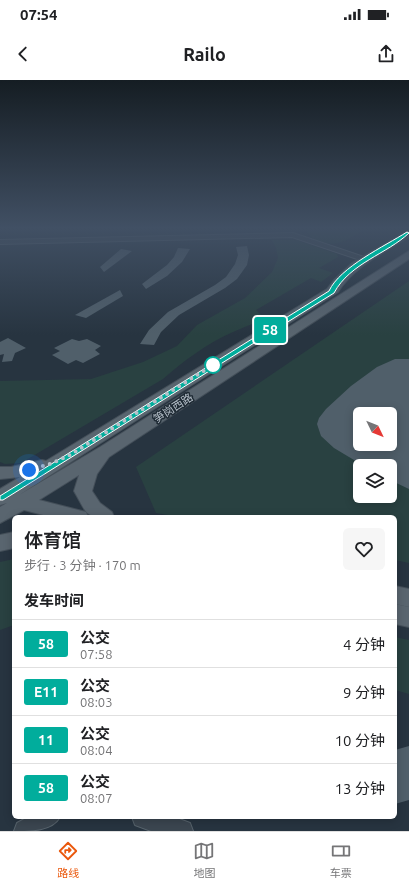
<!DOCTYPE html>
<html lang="zh">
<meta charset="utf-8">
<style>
body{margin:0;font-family:Ubuntu,"Noto Sans SC",sans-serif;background:#f6f6f6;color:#202124;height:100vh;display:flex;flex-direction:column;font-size:15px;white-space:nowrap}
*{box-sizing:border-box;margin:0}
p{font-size:13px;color:#757577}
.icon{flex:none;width:22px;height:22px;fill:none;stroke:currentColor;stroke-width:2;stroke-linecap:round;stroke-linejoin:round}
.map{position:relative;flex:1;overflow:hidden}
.details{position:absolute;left:12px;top:435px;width:385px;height:304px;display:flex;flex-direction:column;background:#fff;border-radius:6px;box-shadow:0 2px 10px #0003}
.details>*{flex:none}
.badge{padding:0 8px;border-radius:3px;font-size:14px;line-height:26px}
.needle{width:26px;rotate:133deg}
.fabs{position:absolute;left:353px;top:327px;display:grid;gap:8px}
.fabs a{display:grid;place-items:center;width:44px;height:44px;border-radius:6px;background:#fff;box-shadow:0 2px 10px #0003;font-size:20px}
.you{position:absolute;width:20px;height:20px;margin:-10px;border:3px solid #fff;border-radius:50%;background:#1a73e8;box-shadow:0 0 0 6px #1a73e833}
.map>.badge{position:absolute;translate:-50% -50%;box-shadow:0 0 0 2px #fff}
h2{padding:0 12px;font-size:15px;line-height:36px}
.round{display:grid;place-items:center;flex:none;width:42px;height:42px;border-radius:6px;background:#f6f6f6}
.overview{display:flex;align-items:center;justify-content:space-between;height:68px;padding:0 12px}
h1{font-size:19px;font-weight:600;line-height:30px}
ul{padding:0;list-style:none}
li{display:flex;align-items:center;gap:12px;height:48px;padding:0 12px;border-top:1px solid #e0e0e0}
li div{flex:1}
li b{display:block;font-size:15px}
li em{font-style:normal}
li .badge{min-width:44px;font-weight:700;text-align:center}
.status{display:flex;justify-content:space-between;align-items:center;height:28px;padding:0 20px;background:#fff;direction:ltr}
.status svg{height:11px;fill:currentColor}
header{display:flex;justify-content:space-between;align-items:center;height:52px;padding:0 12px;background:#fff;font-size:18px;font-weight:600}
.tabs{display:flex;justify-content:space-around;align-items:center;height:56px;border-top:1px solid #e0e0e0;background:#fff;font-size:11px;color:#757577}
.tabs a{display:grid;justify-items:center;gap:2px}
.tabs .selected{color:#ea580c}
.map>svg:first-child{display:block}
.green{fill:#294141;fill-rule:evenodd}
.building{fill:#505f6a;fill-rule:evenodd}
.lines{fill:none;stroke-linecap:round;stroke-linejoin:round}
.minor-casing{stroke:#58646d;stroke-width:2}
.major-casing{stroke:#444f59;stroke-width:2}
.minor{fill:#3b4650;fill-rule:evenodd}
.major{fill:#59656f;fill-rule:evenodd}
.line{fill:#01ad9c;stroke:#fff}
.walk{stroke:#b7c1ca;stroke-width:4;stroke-dasharray:0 7.2}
.stop-dot{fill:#fff;stroke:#01ad9c;stroke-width:2}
.labels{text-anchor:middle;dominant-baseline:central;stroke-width:3;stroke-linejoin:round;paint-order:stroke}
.street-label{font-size:11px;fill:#b7c1ca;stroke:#1f2b35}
</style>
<div class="status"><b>07:54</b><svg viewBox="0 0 49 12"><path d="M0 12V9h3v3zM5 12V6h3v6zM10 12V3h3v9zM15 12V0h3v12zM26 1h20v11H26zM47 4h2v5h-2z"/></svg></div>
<header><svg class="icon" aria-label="back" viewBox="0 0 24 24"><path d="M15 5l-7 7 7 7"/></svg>Railo<svg class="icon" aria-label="share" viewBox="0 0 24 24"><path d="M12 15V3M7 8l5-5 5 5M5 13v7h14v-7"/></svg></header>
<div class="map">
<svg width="409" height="751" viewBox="0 0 409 751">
<rect width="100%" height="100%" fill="#273440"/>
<!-- green -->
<g class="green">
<path d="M 305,149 L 343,151 L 366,149 C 349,157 341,168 322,162 C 313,159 310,158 305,149 Z"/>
<path d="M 272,160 L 296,160 L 337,174 L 338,177 L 319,188 L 333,193 L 321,202 L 311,198 L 256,230 L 264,238 C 254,244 244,247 233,252 C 207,263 184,281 163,299 L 21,383 L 5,384 L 0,382 L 0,301 L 91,299 L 143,282 L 177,266 L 197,245 L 245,218 L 272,192 L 278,178 L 276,168 Z"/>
<path d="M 409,201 L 409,483 L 395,480 L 395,437 L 179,437 L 156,433 L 136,387 ZM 360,334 L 390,334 L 390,364 L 360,364 ZM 360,386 L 390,386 L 390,416 L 360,416 Z"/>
<path d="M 14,479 L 14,545 L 0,550 L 0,482 Z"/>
<path d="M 395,557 L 409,560 L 409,614 L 395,610 Z"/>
</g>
<!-- building -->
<g class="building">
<path d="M 247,166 L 249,175 L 247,185 L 237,199 L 225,208 L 179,235 L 161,252 L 154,265 L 140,264 L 149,250 L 168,232 L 215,205 L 226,197 L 235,184 L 238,175 L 236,167 Z"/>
<path d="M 178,168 L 190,169 L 182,182 L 167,196 L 146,209 L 142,204 L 167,185 L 174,177 Z"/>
<path d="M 121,169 L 132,171 L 104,192 L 100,187 Z"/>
<path d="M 120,210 L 123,216 L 86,238 L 75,235 Z"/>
<path d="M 8,258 L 26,268 L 15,273 L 12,281 L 2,282 L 4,274 L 0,275 L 0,262 Z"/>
<path d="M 72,259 L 79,261 L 87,259 L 101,266 L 95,270 L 100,274 L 83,283 L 76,280 L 68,284 L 52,275 L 60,271 L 54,268 Z"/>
<path d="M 395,279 L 409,279 L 409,409 L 390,400 L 390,386 L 364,386 L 334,368 L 321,356 L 317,344 L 319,338 L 326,329 L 351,306 L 377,287 ZM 360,334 L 390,334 L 390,364 L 360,364 Z"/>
<path d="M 409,666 L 409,720 L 395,724 L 395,670 Z"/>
</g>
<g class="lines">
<!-- minor casing -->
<g class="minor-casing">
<g id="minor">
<path d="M 293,153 L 370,179 L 363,181 L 292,157 L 0,164 L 0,160 Z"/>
<path d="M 28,737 L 60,737 C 52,751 31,751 14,751 L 17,743 Z"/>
<path d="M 132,737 L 174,737 L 190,743 L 193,751 L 151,751 L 135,745 Z"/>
</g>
</g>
<!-- major casing -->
<g class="major-casing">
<g id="major">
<path d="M 409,150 L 409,157 C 383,173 354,187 338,212 L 19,415 L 100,367 L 409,171 L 409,179 L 109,377 L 97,394 L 92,411 L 100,423 L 112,432 L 114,437 C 84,437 89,437 74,411 L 79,395 L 39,420 L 86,432 L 88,437 L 51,437 L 24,430 L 0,443 L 0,427 L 7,423 L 0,425 L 0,409 L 20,397 L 0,399 L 0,387 L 11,387 L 42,380 L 46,381 L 327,209 L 334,200 L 352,183 Z"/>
<path d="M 14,452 L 14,468 L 0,471 L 0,455 Z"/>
<path d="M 395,506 L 409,509 L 409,527 L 395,524 Z"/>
<path d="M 395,524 L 409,527 L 409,547 L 395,544 Z"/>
</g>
</g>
<!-- minor -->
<use href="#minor" class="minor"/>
<!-- major -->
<use href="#major" class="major"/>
</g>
<!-- sky -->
<linearGradient id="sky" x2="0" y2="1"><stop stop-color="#151d23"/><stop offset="0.58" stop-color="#415064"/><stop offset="1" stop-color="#415064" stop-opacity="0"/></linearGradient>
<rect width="409" height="255" fill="url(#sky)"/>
<!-- line -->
<path class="line" d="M 407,152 L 409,153 C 387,174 350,183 334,213 L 3,420 L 0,420 L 0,416 L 329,211 C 340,187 385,166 407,152 Z"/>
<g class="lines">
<!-- walk -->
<path class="walk" d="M 29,390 L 50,384 L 70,375 L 213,285"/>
</g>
<!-- markers -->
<circle class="stop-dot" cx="213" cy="285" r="8"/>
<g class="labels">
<!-- street labels -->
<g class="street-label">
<text transform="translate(173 328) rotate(-33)">笋岗西路</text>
</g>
</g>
</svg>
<div class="fabs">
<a><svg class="needle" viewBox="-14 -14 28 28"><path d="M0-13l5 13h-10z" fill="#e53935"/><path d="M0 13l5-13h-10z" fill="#757577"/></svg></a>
<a><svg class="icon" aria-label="layers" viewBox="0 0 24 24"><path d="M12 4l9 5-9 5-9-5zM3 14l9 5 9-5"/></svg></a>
</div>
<div class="you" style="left:29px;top:390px"></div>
<b class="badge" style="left:270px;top:250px;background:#01ad9c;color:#fff">58</b>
<section class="details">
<div class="overview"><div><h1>体育馆</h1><p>步行 · 3 分钟 · 170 m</p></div><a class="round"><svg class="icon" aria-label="heart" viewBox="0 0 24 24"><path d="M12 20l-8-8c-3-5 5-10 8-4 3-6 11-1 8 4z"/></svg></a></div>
<h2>发车时间</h2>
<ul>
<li><span class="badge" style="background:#01ad9c;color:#fff">58</span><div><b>公交</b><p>07:58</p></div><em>4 分钟</em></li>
<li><span class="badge" style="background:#01ad9c;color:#fff">E11</span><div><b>公交</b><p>08:03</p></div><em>9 分钟</em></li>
<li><span class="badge" style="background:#01ad9c;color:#fff">11</span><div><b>公交</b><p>08:04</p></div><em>10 分钟</em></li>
<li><span class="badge" style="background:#01ad9c;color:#fff">58</span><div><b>公交</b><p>08:07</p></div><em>13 分钟</em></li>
</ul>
</section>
</div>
<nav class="tabs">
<a class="selected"><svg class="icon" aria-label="directions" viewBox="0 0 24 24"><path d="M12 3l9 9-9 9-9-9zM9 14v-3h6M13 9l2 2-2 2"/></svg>路线</a>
<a><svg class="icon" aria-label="map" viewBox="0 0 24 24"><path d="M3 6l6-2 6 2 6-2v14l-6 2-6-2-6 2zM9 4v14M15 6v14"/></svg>地图</a>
<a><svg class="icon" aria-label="tickets" viewBox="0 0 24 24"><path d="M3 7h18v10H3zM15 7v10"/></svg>车票</a>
</nav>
